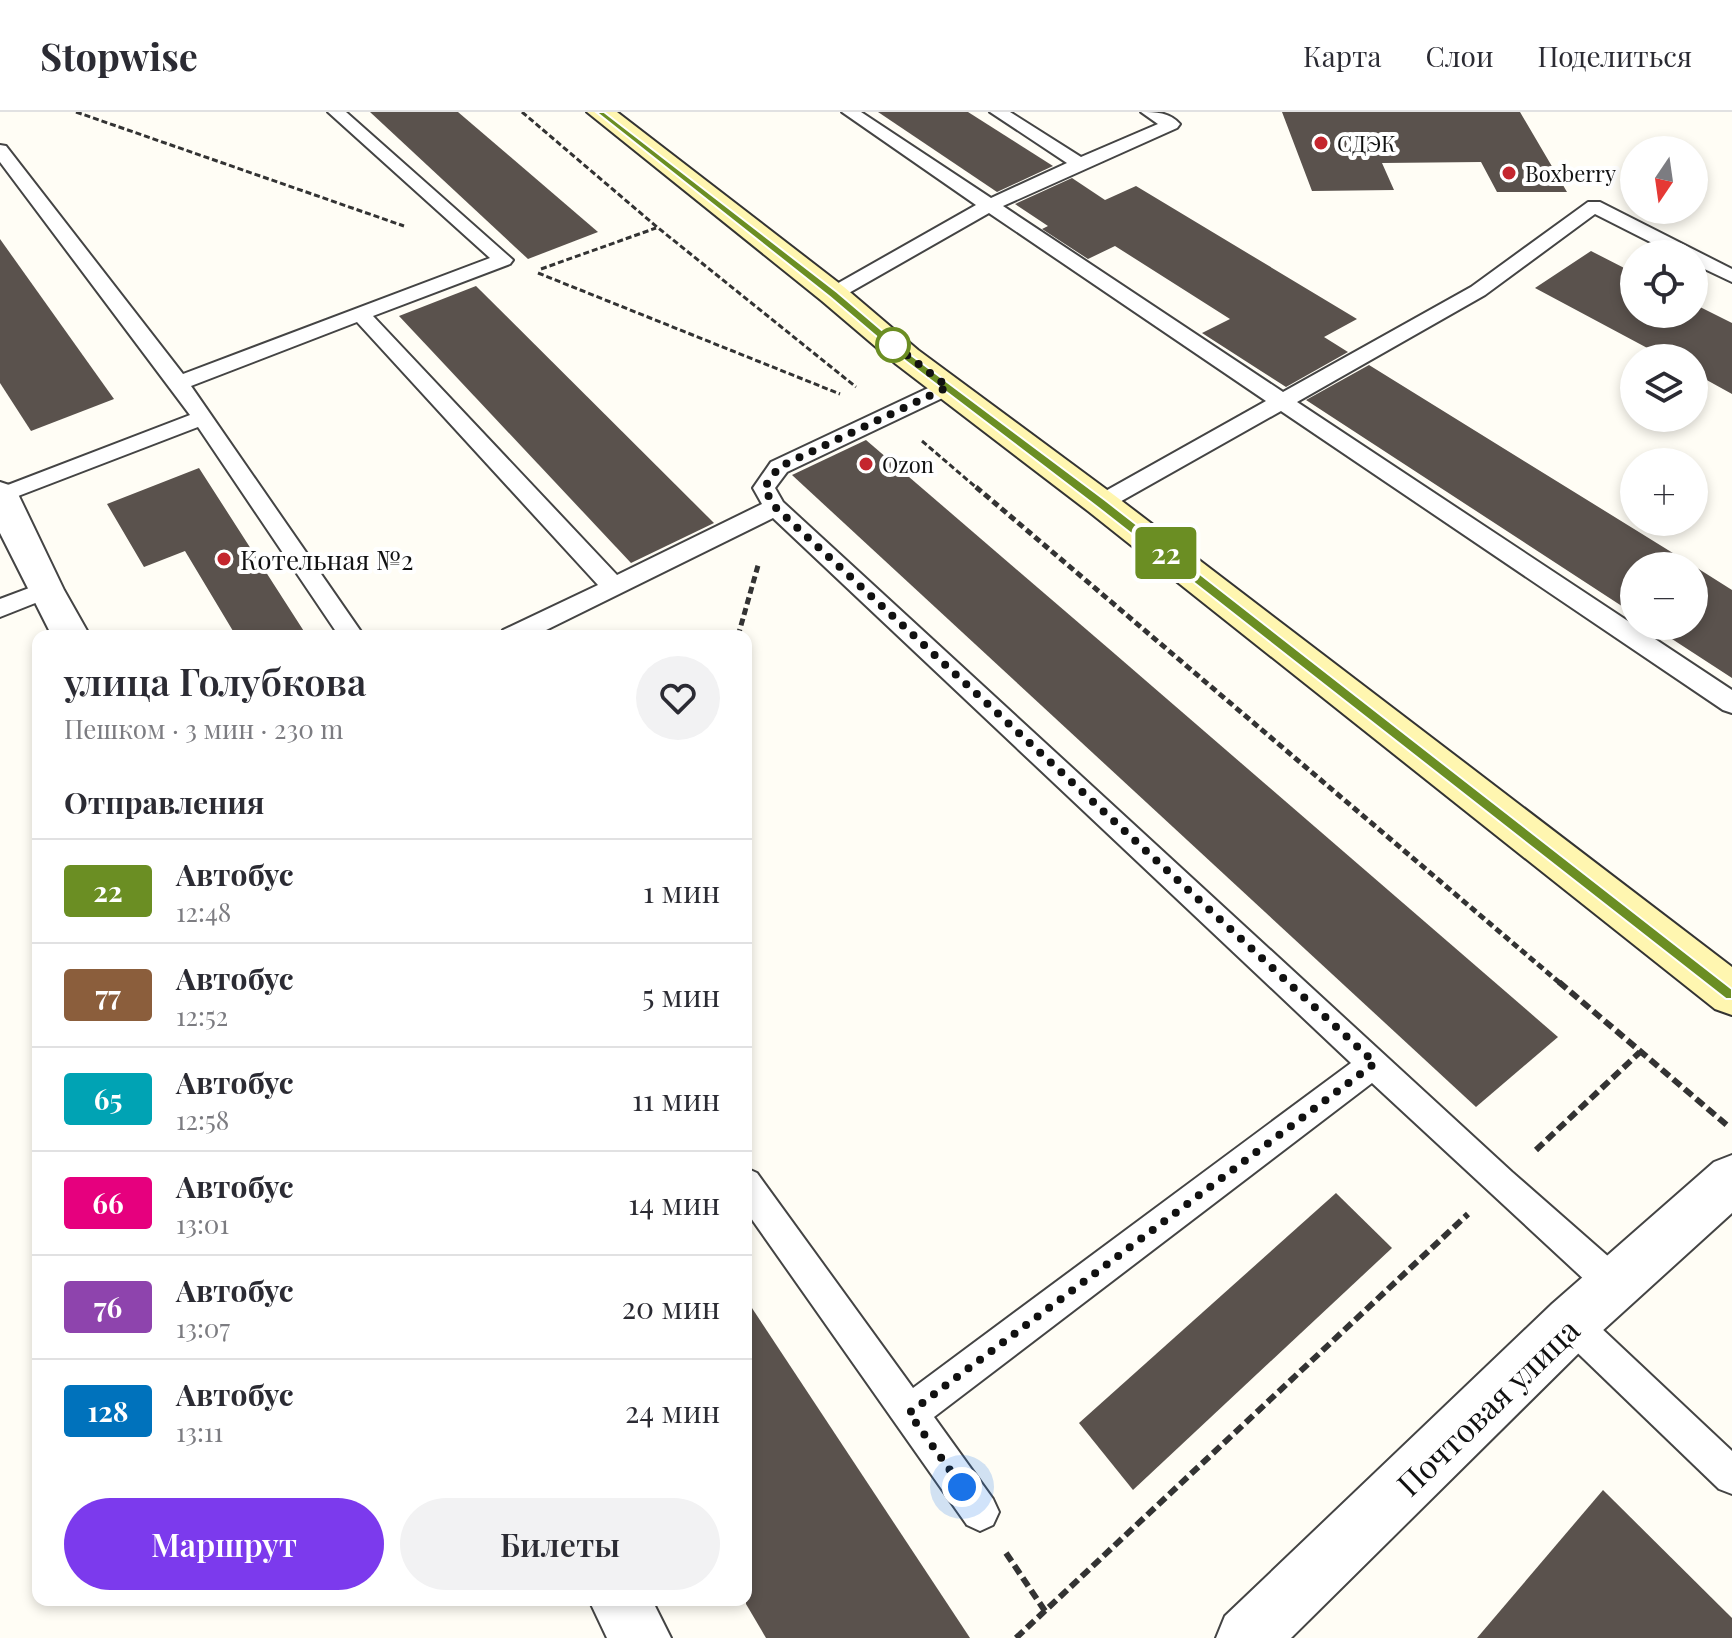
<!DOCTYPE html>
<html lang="ru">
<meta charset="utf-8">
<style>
body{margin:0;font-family:"Playfair Display",serif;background:#f2f2f3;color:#2b2b33;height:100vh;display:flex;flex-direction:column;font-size:30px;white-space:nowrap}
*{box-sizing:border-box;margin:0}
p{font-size:26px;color:#7c7c81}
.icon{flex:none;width:44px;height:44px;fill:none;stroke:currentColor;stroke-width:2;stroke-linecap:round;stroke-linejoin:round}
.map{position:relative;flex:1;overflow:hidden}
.drawer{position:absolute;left:32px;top:518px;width:720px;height:976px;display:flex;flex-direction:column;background:#fff;border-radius:16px;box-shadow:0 4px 12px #0003}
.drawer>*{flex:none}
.badge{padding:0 16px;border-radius:6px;font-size:28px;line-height:52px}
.needle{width:52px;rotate:193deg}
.buttons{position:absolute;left:1620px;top:24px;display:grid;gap:16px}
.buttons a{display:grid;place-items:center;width:88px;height:88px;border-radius:50%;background:#fff;box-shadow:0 4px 12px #0003;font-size:40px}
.you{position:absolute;width:40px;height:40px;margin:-20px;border:6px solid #fff;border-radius:50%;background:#1a73e8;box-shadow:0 0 0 12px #1a73e833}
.map>.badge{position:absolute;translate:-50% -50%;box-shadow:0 0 0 4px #fff}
h2{padding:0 32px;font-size:30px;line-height:72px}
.round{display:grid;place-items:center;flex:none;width:84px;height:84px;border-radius:42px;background:#f2f2f3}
.summary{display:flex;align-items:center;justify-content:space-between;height:136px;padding:0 32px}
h1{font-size:38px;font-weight:600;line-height:60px}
.cta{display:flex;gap:16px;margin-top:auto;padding:16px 32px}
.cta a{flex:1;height:92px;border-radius:48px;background:#7c3aed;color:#fff;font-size:32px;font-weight:600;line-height:92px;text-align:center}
.cta a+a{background:#f2f2f3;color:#2b2b33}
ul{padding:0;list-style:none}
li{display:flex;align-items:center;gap:24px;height:104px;padding:0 32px;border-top:2px solid #e1e1e2}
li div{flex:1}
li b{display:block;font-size:30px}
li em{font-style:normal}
li .badge{min-width:88px;font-weight:700;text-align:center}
header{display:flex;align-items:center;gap:48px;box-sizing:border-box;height:112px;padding:0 40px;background:#fff;border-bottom:2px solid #e1e1e2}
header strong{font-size:38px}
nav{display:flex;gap:44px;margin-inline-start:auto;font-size:28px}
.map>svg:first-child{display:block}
.building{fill:#5a524d}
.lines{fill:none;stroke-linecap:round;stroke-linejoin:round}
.lane-casing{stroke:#444;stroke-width:4}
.street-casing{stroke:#444;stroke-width:4}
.secondary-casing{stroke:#333;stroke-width:4}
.path-far2{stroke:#333;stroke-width:3;stroke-dasharray:6 3;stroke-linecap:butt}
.path-far1{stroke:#333;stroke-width:5;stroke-dasharray:7 4;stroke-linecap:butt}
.path{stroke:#333;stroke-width:6;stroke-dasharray:10 5;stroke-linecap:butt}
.lane{fill:#fff;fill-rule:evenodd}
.street{fill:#fff;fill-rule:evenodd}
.secondary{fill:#fff6b0;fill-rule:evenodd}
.line{fill:#6b8e23;stroke:#fff;stroke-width:2}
.walk{stroke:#111;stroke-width:8;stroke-dasharray:0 14.4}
.poi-dot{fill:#c4262e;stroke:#fff;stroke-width:3}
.stop-dot{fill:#fff;stroke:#6b8e23;stroke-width:4}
.labels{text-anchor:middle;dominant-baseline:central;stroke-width:8;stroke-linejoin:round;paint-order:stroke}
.far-poi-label{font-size:22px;fill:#111;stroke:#fff;text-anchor:start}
.poi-label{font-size:26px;fill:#111;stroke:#fff;text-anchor:start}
.near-street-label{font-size:32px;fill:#111;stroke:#fff}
</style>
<header>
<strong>Stopwise</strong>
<nav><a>Карта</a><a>Слои</a><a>Поделиться</a></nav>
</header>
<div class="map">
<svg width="1732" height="1526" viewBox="0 0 1732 1526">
<rect width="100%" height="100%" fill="#fffdf5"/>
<!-- building -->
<g class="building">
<path d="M 370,0 L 458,0 L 598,120 L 528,147 Z"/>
<path d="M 878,0 L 968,0 L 1053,54 L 997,80 Z"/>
<path d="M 1282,0 L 1520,0 L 1567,80 L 1497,80 L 1481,50 L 1382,51 L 1394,78 L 1312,79 Z"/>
<path d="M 1072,66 L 1105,88 L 1136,74 L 1357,207 L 1324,225 L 1348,240 L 1286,275 L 1261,259 L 1202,221 L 1230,207 L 1115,134 L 1088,147 L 1042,117 L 1048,114 L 1015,92 Z"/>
<path d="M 0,127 L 114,287 L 31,319 L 0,271 Z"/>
<path d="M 1591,139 L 1634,161 L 1634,202 L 1694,202 L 1694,192 L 1732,211 L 1732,282 L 1694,261 L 1694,246 L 1666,246 L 1535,176 Z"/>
<path d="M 476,174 L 714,411 L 631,451 L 399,204 Z"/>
<path d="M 1369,253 L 1668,438 L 1694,454 L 1634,454 L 1634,502 L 1306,288 Z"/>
<path d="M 866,328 L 1108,536 L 1558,925 L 1476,995 L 792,363 Z"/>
<path d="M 199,356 L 307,524 L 236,524 L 185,439 L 144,455 L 107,392 Z"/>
<path d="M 1694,454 L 1732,478 L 1732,566 L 1652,514 L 1694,514 Z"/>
<path d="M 1336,1081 L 1392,1136 L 1133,1378 L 1079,1311 Z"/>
<path d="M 746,1187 L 970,1526 L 766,1526 L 746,1492 Z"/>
<path d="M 1603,1378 L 1732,1506 L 1732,1526 L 1477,1526 Z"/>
</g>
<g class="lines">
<!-- lane casing -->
<g class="lane-casing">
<g id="lane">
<path d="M 328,0 L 346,0 L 513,148 L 510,152 L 373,204 L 617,463 L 762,392 L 753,376 L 771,350 L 941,270 L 955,270 L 958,275 L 955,280 L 787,360 L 775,376 L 783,390 L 1512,1060 L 1626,1160 L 1631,1172 L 1626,1184 L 1614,1189 L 1602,1184 L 1372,971 L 934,1305 L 993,1387 L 999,1400 L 993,1413 L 980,1419 L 967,1413 L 746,1099 L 746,1056 L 757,1061 L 913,1276 L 1351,951 L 773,406 L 534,524 L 500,524 L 503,518 L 598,473 L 357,210 L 191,274 L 364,524 L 339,524 L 198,315 L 0,391 L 0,376 L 190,303 L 0,50 L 0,33 L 6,34 L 183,262 L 490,146 Z"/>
<path d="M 842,0 L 861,0 L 991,86 L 1067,51 L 990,0 L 1010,0 L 1081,45 L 1158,12 L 1141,0 C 1156,0 1169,0 1180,12 L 1177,16 L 1003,94 L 1283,280 L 1471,175 L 1588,90 L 1600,90 L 1732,157 L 1732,170 L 1694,152 L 1694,142 L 1674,142 L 1595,102 L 1485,183 L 1297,290 L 1732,578 L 1732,601 L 1723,598 L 1281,299 L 1109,396 L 1093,396 L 1090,391 L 1093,386 L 1266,289 L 989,101 L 840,186 L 826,186 L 823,182 L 826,178 L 976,93 Z"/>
<path d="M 45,470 L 53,472 L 57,478 L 53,484 L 0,505 L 0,487 Z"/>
<path d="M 1571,1194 L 1583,1199 L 1732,1339 L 1732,1382 L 1719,1377 L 1559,1223 L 1554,1211 L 1559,1199 Z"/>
</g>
</g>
<!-- street casing -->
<g class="street-casing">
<g id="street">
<path d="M 0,370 L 12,374 L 18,382 L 64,478 L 90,524 L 52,524 L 0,421 Z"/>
<path d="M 1732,1043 L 1732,1101 L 1590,1230 L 1291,1526 L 1216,1526 L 1225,1504 L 1552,1192 L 1714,1050 Z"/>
<path d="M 589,1488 L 652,1488 L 671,1526 L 607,1526 Z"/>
</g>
</g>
<!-- secondary casing -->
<g class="secondary-casing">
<path id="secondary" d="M 587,0 L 617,0 L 844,175 L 918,238 L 1114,383 L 1732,855 L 1732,903 L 1715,897 L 1088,399 L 896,252 L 822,189 Z"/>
</g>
<!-- path-far2 -->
<g class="path-far2">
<path d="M 76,0 L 404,114"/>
<path d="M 522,0 L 657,115 L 856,275"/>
<path d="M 541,157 L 656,116"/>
<path d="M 538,161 L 840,282"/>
<path d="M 922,329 L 978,377"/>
</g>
<!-- path-far1 -->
<g class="path-far1">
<path d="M 976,375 L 1561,872"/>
<path d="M 738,524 L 759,450"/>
</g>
<!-- path -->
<g class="path">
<path d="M 1559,870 L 1728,1014"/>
<path d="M 1536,1038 L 1640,940"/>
<path d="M 1006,1441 L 1045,1499"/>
<path d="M 1016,1526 L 1468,1102"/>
</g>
<!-- lane -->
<use href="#lane" class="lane"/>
<!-- street -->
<use href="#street" class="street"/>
<!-- secondary -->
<use href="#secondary" class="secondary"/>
</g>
<!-- line -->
<path class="line" d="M 596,0 L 604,0 L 837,180 L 911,243 L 1105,388 L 1732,877 L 1732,887 L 1726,887 L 1096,394 L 903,247 L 830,185 Z"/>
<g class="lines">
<!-- walk -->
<path class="walk" d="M 893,233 L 889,229 L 948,275 L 779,355 L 764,376 L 775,395 L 1375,951 L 909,1301 L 962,1375"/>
</g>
<!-- markers -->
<g class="poi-dot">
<circle cx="1321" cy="31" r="8"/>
<circle cx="1509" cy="61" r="8"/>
<circle cx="866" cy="352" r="8"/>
<circle cx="224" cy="447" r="8"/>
</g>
<circle class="stop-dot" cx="893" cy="233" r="16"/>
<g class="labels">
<!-- far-poi labels -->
<g class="far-poi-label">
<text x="1337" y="31">СДЭК</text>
<text x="1525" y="61">Boxberry</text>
<text x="882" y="352">Ozon</text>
</g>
<!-- poi labels -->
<g class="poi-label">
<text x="240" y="447">Котельная №2</text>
</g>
<!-- near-street labels -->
<g class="near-street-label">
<text transform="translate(1487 1294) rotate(-44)">Почтовая улица</text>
</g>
</g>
</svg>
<div class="buttons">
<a><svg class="needle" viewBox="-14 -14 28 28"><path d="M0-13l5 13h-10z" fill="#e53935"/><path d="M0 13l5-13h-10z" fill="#7c7c81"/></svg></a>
<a><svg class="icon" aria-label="locate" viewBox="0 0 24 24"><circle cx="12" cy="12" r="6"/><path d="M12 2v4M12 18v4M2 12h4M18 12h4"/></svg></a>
<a><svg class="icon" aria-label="layers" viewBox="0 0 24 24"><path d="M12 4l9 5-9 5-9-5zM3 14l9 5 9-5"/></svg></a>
<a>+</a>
<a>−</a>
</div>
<div class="you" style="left:962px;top:1375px"></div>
<b class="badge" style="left:1166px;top:441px;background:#6b8e23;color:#fff">22</b>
<section class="drawer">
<div class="summary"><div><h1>улица Голубкова</h1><p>Пешком · 3 мин · 230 m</p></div><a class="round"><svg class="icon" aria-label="heart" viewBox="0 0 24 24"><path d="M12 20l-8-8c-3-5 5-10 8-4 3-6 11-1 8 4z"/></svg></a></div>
<h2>Отправления</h2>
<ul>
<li><span class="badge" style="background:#6b8e23;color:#fff">22</span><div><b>Автобус</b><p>12:48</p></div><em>1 мин</em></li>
<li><span class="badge" style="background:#8b5e3c;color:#fff">77</span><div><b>Автобус</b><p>12:52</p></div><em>5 мин</em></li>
<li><span class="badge" style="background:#00a3b4;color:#fff">65</span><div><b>Автобус</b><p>12:58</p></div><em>11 мин</em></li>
<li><span class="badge" style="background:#e6007e;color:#fff">66</span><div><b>Автобус</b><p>13:01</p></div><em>14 мин</em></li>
<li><span class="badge" style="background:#8e44ad;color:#fff">76</span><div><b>Автобус</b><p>13:07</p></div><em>20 мин</em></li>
<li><span class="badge" style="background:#0072bc;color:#fff">128</span><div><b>Автобус</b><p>13:11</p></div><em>24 мин</em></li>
</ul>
<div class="cta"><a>Маршрут</a><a>Билеты</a></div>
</section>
</div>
